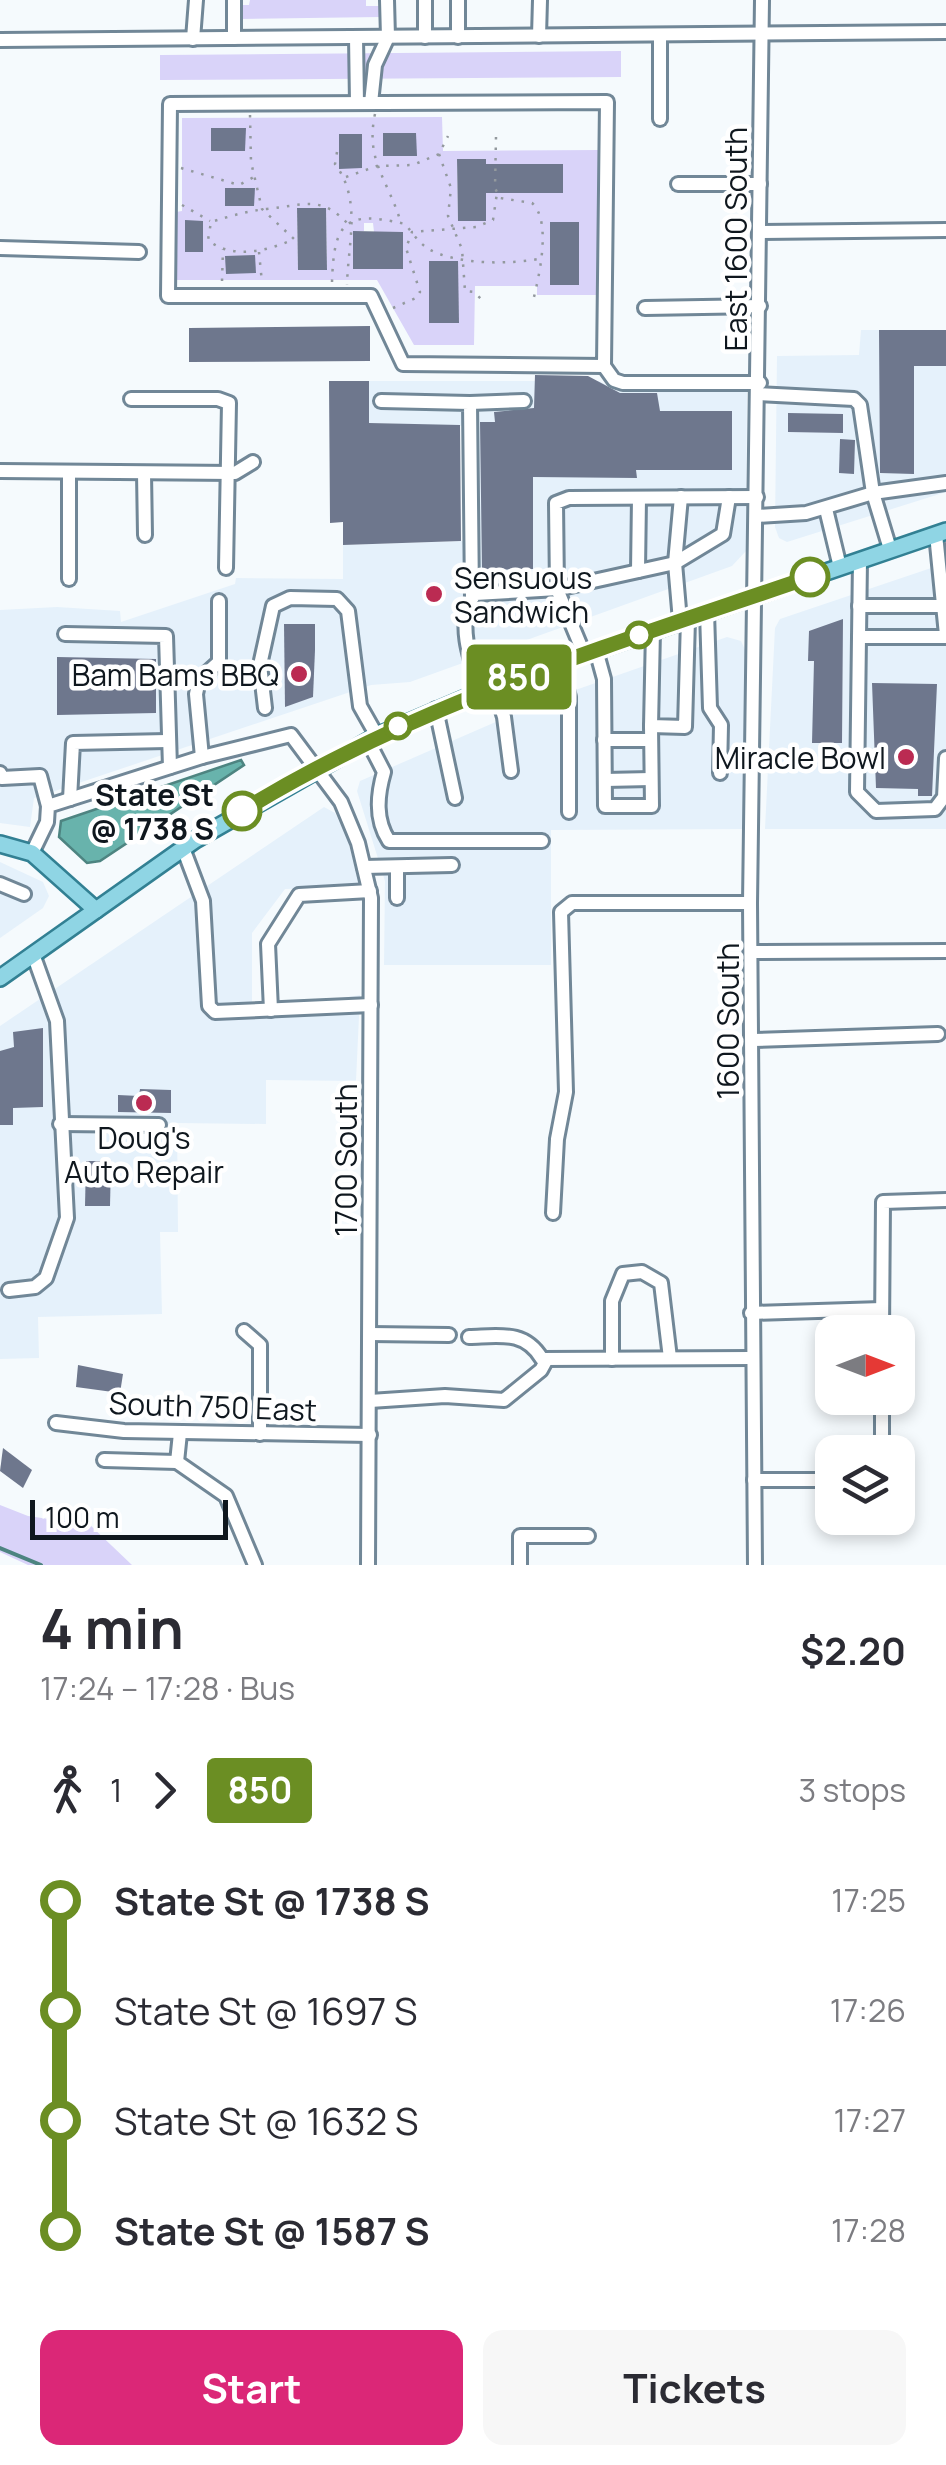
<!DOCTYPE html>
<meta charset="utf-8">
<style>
body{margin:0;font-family:Manrope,sans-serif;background:#f7f7f7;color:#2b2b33;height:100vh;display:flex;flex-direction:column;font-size:38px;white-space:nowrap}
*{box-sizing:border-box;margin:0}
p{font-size:32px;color:#7c7c81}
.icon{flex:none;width:55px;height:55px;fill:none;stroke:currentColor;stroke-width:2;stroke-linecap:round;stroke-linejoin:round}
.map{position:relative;height:1565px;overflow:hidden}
.panel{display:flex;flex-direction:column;background:#fff;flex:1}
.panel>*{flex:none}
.badge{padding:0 20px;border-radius:8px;font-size:35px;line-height:65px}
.needle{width:65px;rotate:90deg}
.tools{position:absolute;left:815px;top:1315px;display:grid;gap:20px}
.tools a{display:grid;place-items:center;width:100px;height:100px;border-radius:20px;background:#fff;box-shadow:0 5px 15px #0003;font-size:50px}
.scale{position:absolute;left:30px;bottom:25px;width:198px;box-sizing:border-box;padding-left:10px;border:5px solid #0f171e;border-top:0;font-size:28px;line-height:35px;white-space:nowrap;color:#0f171e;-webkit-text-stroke:8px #fff;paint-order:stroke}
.map>.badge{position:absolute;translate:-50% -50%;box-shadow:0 0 0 5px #fff}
.legs{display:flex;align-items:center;gap:15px;height:110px;padding:0 40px;font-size:32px}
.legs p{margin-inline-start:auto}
.overview{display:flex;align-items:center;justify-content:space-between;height:170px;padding:0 40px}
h1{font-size:55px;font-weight:700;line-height:75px}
.cta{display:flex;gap:20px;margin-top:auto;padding:20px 40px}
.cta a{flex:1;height:115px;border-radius:20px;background:#db2777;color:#fff;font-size:40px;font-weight:700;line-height:115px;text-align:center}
.cta a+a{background:#f7f7f7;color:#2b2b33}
ul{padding:0 40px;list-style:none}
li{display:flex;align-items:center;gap:35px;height:110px;font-size:38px}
li i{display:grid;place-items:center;width:15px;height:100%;margin:0 12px;background:currentColor}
li i::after{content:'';width:25px;height:25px;margin:-12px;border:8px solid;border-radius:50%;background:#fff}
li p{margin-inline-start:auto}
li:first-child i{background:linear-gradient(#0000 50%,currentColor 0)}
li:last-child i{background:linear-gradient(currentColor 50%,#0000 0)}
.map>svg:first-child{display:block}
.built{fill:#e5f1fb}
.green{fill:#d9d3f9;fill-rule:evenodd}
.water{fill:#68b3ac;stroke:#4d8481;stroke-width:2.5}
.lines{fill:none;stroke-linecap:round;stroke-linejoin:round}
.stream{stroke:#4d8481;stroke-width:4}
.building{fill:#6e778d}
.minor-casing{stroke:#718797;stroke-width:18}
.major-casing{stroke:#328093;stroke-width:20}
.path{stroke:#93999e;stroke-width:2.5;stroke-dasharray:2.5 8;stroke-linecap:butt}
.minor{stroke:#fff;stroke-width:12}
.major{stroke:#8fd5e4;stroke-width:15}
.line-1-casing{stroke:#fff;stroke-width:22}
.line-1{stroke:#6b8e23;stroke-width:15}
.stop-1-dot{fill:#fff;stroke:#6b8e23;stroke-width:5}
.poi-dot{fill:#bb2b52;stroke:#fff;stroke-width:4}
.labels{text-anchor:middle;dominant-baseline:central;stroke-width:9;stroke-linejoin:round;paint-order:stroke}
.street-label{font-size:30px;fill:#0f171e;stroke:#fff}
.poi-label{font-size:30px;fill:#0f171e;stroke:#fff;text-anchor:end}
.stop-label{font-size:30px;font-weight:bold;fill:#0f171e;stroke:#fff;text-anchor:end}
</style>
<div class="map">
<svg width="946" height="1565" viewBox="0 0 946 1565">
<rect width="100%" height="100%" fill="#f5fafd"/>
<!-- built -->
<g class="built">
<path d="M 861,330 L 946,330 L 946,492 L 787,542 L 779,538 L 775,527 L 777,356 L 859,355 Z"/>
<path d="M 369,381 L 599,381 L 618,391 L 747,391 L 746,551 L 732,566 L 410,682 L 371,685 L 34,798 L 30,827 L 0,823 L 0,610 L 57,607 L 120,611 L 121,622 L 235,584 L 236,578 L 343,579 L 343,545 L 463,541 L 464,426 L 369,423 Z"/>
<path d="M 946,563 L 946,829 L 765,829 L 775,628 L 780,619 Z"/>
<path d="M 727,637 L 741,641 L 747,654 L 743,829 L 551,830 L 551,965 L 384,965 L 385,881 L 357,791 L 360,781 L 544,701 Z"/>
<path d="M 324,807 L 335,813 L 347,837 L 360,887 L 285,889 L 252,933 L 252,1006 L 308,1004 L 360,995 L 356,1081 L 266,1080 L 266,1124 L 177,1123 L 178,1232 L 160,1232 L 162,1314 L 38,1317 L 39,1358 L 0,1359 L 0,1026 Z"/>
<path d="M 0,862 L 43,882 L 49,896 L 43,908 L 0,938 Z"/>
</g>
<!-- green -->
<g class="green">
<path d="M 250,0 L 366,0 L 366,6 L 380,6 L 380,17 L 239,19 L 239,5 L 249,5 Z"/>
<path d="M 621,51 L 621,77 L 160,80 L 160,55 Z"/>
<path d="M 442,117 L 443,151 L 601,150 L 601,295 L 537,295 L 537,286 L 475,286 L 474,345 L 414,345 L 377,280 L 176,280 L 176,212 L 182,211 L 182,118 ZM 339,134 L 362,134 L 362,168 L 340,168 ZM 457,160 L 486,160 L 486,221 L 458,221 ZM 501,164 L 562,164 L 563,193 L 501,193 ZM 297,208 L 326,208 L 327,269 L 298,269 ZM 364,223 L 373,223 L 374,232 L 403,232 L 403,269 L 353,269 L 353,232 L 364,231 ZM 550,223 L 578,223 L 579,285 L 550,285 ZM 429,261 L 458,261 L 458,323 L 429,323 Z"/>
<path d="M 0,1505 L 28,1516 L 90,1525 L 132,1565 L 28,1565 L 0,1552 Z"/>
</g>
<!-- water -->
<path class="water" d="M 241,760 L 244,765 L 100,861 L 87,863 L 59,837 L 61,821 Z"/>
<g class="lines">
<!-- stream -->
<path class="stream" d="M 0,1548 L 41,1565"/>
</g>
<!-- building -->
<g class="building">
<path d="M 211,128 L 246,128 L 245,151 L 211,151 Z"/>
<path d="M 383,133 L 416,133 L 417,156 L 383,156 Z"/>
<path d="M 339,134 L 362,134 L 362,168 L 339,169 Z"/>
<path d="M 457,159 L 486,159 L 486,164 L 563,164 L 563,193 L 486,193 L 486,221 L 458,221 Z"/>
<path d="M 225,188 L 255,188 L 254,206 L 225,206 Z"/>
<path d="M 297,208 L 326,208 L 327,270 L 298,270 Z"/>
<path d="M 185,220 L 203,221 L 203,252 L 185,252 Z"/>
<rect x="550" y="222" width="29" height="63"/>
<path d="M 353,231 L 403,232 L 403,269 L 353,269 Z"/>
<path d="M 255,255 L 256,273 L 226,274 L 225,256 Z"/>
<path d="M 429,261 L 458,261 L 459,323 L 429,323 Z"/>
<path d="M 370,326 L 370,361 L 189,362 L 189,328 Z"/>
<path d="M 879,330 L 946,330 L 946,366 L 914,366 L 914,474 L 880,473 Z"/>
<path d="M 535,375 L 588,376 L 620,393 L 657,393 L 660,411 L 732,411 L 732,470 L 636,470 L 637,478 L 533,477 L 533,569 L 482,570 L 480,422 L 495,422 L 494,412 L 534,408 Z"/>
<path d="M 329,381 L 369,381 L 369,423 L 460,425 L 461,541 L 343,545 L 343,522 L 330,523 Z"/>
<path d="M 788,413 L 843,414 L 843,433 L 788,432 Z"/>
<path d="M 840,439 L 855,440 L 854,474 L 839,473 Z"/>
<path d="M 843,619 L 842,743 L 812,743 L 814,661 L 808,661 L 809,631 Z"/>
<path d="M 284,624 L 315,624 L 315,650 L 313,697 L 285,707 Z"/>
<path d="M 57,657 L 156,659 L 156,713 L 57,715 Z"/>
<path d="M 872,683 L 937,684 L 932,796 L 918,796 L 918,789 L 876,788 Z"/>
<path d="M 43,1028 L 43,1107 L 13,1108 L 13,1125 L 0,1125 L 0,1051 L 14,1047 L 13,1032 Z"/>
<path d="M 140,1089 L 171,1090 L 171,1113 L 118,1112 L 118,1095 L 139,1096 Z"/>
<path d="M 86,1161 L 111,1161 L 110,1206 L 85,1206 Z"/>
<path d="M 78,1365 L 123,1374 L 120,1393 L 76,1387 Z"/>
<path d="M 3,1448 L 32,1470 L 23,1488 L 0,1471 Z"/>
</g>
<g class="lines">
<!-- minor casing -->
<g class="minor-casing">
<g id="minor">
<path d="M 234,0 L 234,38"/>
<path d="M 425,0 L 425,37"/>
<path d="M 660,35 L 660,119"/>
<path d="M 539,36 L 540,0"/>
<path d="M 356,37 L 357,103"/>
<path d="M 458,37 L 458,0"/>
<path d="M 193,39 L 196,0"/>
<path d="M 0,40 L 946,32"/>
<path d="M 607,102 L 604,366 L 403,364 L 371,296 L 168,296 L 170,104 Z"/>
<path d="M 371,103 L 375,65 L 388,37 L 387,0"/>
<path d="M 678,184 L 760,184"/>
<path d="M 760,232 L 946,230"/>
<path d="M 0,248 L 139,252"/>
<path d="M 645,308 L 760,306"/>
<path d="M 604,366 L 614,380 L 623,383 L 760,383"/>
<path d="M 759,394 L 854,399 L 860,405 L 873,493 L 890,549"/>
<path d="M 131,399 L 218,399 L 229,403 L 226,568"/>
<path d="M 381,401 L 470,403 L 472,598"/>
<path d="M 470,403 L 524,401"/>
<path d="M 0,471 L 235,473 L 253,462"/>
<path d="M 69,472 L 69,579"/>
<path d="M 144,473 L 145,535"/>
<path d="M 826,509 L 840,567"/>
<path d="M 757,516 L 806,513 L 873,493 L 946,483"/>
<path d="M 936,534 L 946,635"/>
<path d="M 860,560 L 857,792 L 876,811 L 935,809 L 944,797 L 946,758"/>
<path d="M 638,571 L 639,498"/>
<path d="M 859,606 L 945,606"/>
<path d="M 707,612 L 710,708 L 721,725 L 720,773"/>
<path d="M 680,621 L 675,563 L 681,497"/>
<path d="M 653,630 L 651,726 L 685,727 L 688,619"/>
<path d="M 65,634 L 166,636 L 170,767"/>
<path d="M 859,637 L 946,637"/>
<path d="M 596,650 L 604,679 L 605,806 L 652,806 L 651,726"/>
<path d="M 584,654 L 557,589 L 675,563 L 723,534 L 729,497"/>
<path d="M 560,663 L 569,697 L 569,812"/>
<path d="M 494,685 L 504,717 L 511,771"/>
<path d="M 481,691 C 471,663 455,621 475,594 L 557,589 L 556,503 L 569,498 L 757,497"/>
<path d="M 265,708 L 260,665 L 273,606 L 290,598 L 337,599 L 348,611 L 360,706 L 377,736"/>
<path d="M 436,709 L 455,798"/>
<path d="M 604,740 L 651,740"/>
<path d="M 368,741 L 384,772 C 377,796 375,820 389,841 L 542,841"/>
<path d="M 202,757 L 196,694 L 199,680 L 219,662 L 219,601"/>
<path d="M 0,773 L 2,778 L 40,776 L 48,806"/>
<path d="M 605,780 L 651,779"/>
<path d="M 70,799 L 73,743 L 167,741"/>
<path d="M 183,848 L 203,901 L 209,1006 L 215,1012 L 371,1005"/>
<path d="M 32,853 L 47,822 L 48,806 L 202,757 L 291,735 L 341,802 L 358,843 L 371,898 L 368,1565"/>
<path d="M 364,867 L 452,865"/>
<path d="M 397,867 L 397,898"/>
<path d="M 0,884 L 24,894"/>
<path d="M 754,952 L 946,951"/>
<path d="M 271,1010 L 268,944 L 299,895 L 370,891"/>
<path d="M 753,1040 L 938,1034"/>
<path d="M 60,1124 L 159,1125"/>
<path d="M 553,1213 L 557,1139 L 566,1092 L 561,912 L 572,903 L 750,903"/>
<path d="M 9,1290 L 35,1287 L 46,1278 L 67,1218 L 57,1021 L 33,954"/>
<path d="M 751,1313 L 882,1309"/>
<path d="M 244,1331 L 260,1345 L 260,1434"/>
<path d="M 882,1332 L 883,1202 L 946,1200"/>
<path d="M 370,1334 L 449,1335"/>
<path d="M 469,1337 C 500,1336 525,1330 542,1359 L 752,1358"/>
<path d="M 612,1359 L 612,1301 L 623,1274 L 642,1272 L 661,1283 L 670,1358"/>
<path d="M 882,1398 L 882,1450"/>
<path d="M 370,1401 L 445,1396 L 504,1400 L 541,1370 L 547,1359"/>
<path d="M 56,1423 L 124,1431 L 370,1435"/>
<path d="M 180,1433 L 177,1462 L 226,1496 L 255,1565"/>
<path d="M 104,1460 L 177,1462"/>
<path d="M 754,1480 L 832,1480"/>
<path d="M 520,1565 L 520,1536 L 588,1536"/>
<path d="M 755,1565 L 750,903 L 762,0"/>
</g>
</g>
<!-- major casing -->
<g class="major-casing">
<g id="major">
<path d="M 0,844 L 32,853 L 96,910"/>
<path d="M 0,978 L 195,840 L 377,736 L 501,683 L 946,531"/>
</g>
</g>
<!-- path -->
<g class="path">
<path d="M 375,114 C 365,161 388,179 401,223"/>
<path d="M 250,115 L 251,162 L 262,209 L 294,239 C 268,251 232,260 208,240 L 211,222 C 231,216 246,211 267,209 C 305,205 321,195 348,224"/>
<path d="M 496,137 L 495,188 L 500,198 L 532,203 C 552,221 539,277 533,301"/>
<path d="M 337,152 L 335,164 C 362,200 348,242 347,285"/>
<path d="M 439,154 L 451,188 L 448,216 L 462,249 L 465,291 L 474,292 L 483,301"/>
<path d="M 181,168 L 239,185 L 254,177"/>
<path d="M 346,177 L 377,166 L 413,165 L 439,154 L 448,136"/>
<path d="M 182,205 L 210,221"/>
<path d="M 259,252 L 262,283"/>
<path d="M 222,281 L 223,249"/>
<path d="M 332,282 C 334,224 343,209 405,224 C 412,232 418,242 427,248 C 454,265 512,265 543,258"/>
<path d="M 393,308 L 418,297 L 420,292 L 406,248 L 412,232 L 476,227 L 493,220 L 497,193"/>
</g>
<!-- minor -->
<use href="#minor" class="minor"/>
<!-- major -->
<use href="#major" class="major"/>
</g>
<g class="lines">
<!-- line-1 casing -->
<g class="line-1-casing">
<path id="line-1" d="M 242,811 C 419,702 615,644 810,577"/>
</g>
<!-- line-1 -->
<use href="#line-1" class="line-1"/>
</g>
<!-- markers -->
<g class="stop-1-dot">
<circle cx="810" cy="577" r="18"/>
<circle cx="639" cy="635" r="12"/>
<circle cx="398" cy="726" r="12"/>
<circle cx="242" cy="811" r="18"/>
</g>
<g class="poi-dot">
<circle cx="434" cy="594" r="10"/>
<circle cx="299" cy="674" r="10"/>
<circle cx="906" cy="757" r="10"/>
<circle cx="144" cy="1103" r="10"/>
</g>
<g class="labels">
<!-- street labels -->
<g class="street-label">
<text transform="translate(735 239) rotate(-90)">East 1600 South</text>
<text transform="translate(727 1021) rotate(-90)">1600 South</text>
<text transform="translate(345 1160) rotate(-90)">1700 South</text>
<text transform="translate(213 1406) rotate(2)">South 750 East</text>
</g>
<!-- poi labels -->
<g class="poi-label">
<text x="454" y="577" text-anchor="start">Sensuous<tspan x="454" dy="34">Sandwich</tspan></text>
<text x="279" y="674">Bam Bams BBQ</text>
<text x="886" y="757">Miracle Bowl</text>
<text x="144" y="1137" text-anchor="middle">Doug's<tspan x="144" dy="34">Auto Repair</tspan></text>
</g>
<!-- stop labels -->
<g class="stop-label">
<text x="214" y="794">State St<tspan x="214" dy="34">@ 1738 S</tspan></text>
</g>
</g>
</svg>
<div class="tools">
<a><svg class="needle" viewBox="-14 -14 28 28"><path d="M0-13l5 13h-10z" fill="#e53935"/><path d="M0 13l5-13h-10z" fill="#7c7c81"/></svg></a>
<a><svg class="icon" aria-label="layers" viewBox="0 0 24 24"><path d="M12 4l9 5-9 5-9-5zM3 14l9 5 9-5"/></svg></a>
</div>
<div class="scale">100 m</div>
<b class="badge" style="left:519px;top:677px;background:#6b8e23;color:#fff">850</b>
</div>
<section class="panel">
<div class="overview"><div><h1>4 min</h1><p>17:24 – 17:28 · Bus</p></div><b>$2.20</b></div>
<div class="legs"><svg class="icon" aria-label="walk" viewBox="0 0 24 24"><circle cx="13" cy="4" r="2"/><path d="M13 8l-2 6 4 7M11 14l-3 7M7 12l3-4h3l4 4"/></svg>1<svg class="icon" aria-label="forward" viewBox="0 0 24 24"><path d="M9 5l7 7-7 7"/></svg><b class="badge" style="background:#6b8e23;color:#fff">850</b><p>3 stops</p></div>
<ul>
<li><i style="color:#6b8e23"></i><b>State St @ 1738 S</b><p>17:25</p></li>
<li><i style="color:#6b8e23"></i><span>State St @ 1697 S</span><p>17:26</p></li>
<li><i style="color:#6b8e23"></i><span>State St @ 1632 S</span><p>17:27</p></li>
<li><i style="color:#6b8e23"></i><b>State St @ 1587 S</b><p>17:28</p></li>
</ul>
<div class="cta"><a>Start</a><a>Tickets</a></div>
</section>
